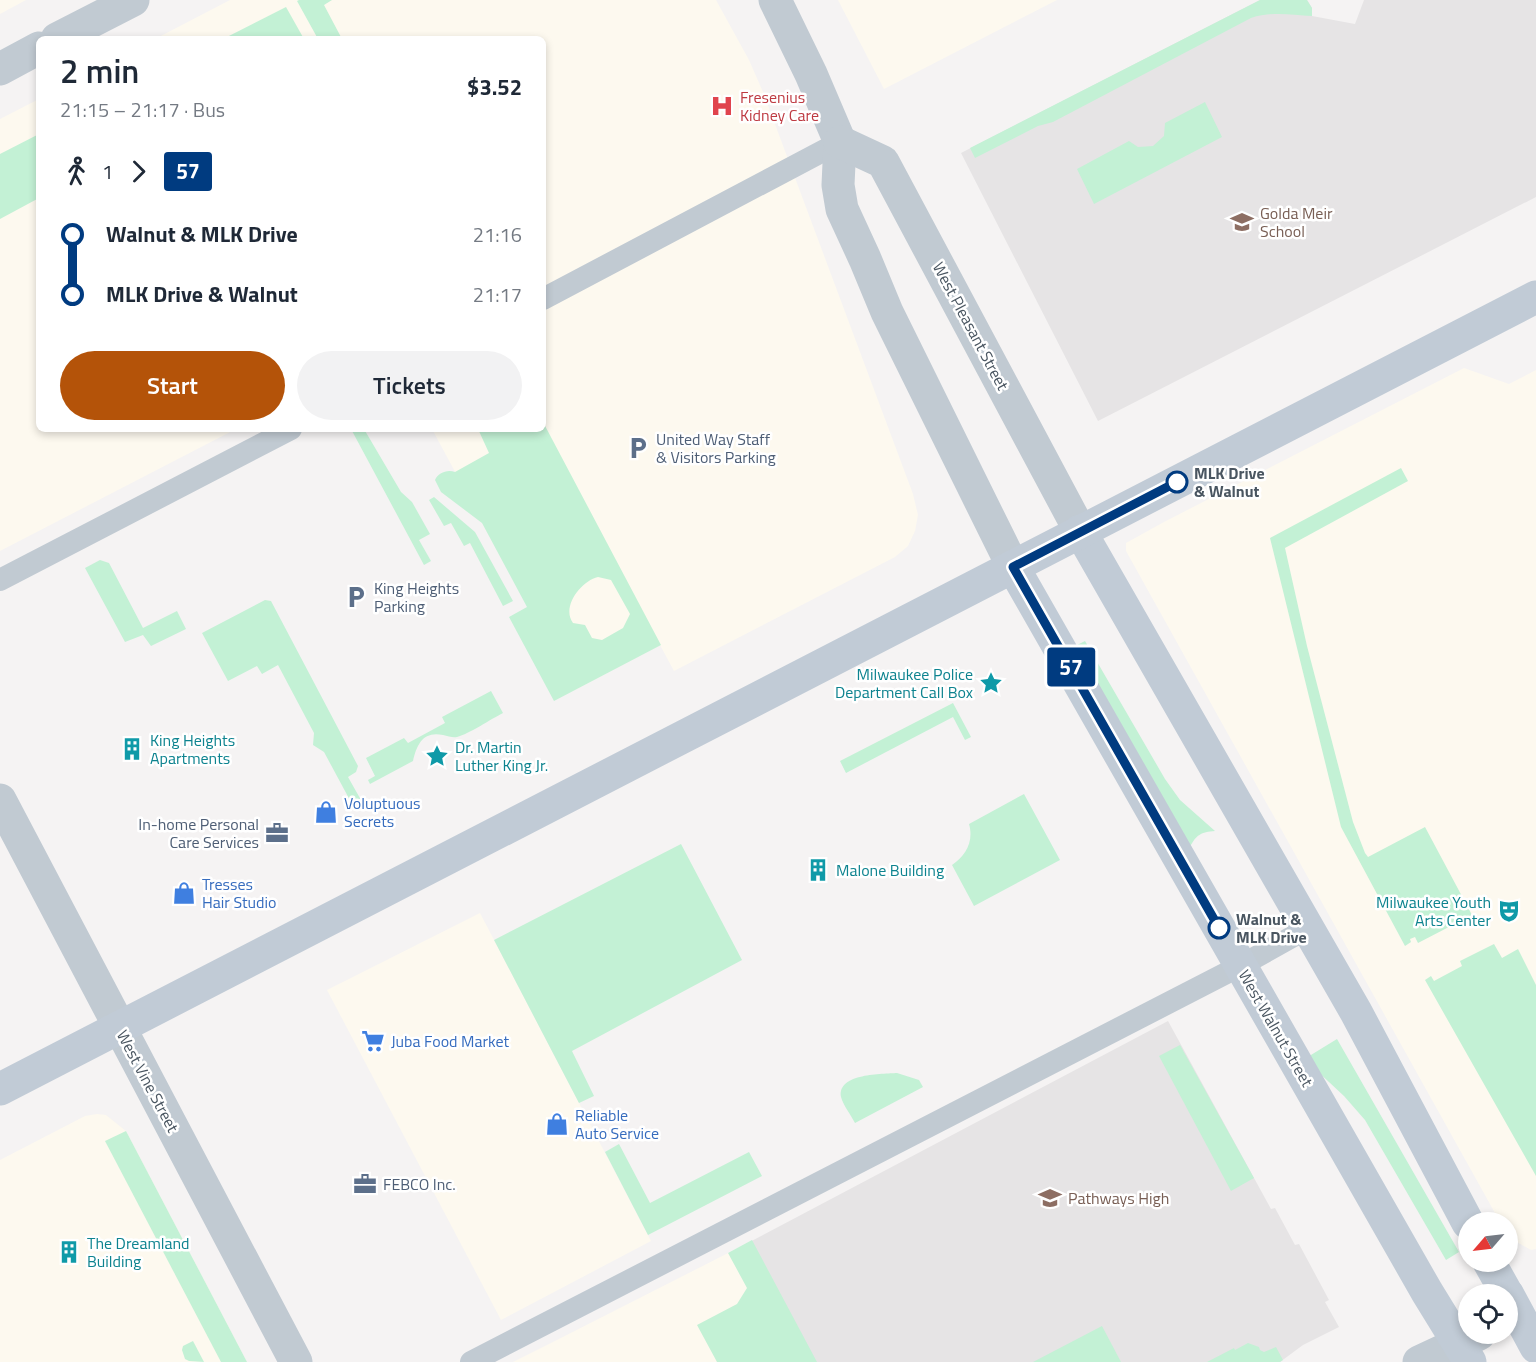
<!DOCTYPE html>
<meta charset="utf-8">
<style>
body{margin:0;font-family:"Titillium Web",sans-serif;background:#f2f2f3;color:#1f2937;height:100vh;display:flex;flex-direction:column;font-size:22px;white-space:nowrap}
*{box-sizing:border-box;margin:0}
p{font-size:20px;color:#747a83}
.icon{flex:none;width:33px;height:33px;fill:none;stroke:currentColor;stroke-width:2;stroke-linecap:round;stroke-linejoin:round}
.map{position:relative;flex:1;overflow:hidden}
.panel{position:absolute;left:36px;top:36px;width:510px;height:396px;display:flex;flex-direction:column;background:#fff;border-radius:9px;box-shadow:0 3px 9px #0003}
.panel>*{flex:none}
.badge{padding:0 12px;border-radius:4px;font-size:21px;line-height:39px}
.needle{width:39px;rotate:242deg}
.fabs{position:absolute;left:1458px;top:1212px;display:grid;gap:12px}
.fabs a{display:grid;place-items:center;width:60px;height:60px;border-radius:50%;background:#fff;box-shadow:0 3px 9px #0003;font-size:30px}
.map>.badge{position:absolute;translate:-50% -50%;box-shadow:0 0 0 3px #fff}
.legs{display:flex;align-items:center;gap:9px;height:66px;padding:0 24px;font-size:20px}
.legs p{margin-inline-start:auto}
.headline{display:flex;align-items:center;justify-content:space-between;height:102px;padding:0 24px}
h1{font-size:33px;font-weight:600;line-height:45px}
.cta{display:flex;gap:12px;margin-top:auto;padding:12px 24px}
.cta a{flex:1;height:69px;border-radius:36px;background:#b45309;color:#fff;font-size:24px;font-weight:600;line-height:69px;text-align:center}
.cta a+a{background:#f2f2f3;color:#1f2937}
ul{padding:0 24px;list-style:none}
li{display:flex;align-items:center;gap:21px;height:60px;font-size:22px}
li i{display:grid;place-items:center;width:9px;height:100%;margin:0 8px;background:currentColor}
li i::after{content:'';width:15px;height:15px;margin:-8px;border:4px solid;border-radius:50%;background:#fff}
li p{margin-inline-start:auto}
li:first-child i{background:linear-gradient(#0000 50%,currentColor 0)}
li:last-child i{background:linear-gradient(currentColor 50%,#0000 0)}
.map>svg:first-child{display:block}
.commercial{fill:#fdf9ef}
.education{fill:#e6e4e5}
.green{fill:#c3f1d5;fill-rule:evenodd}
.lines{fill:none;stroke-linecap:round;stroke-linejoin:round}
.service{stroke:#c1cad2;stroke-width:22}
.minor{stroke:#c1cad2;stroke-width:33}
.tertiary{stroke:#c1cad2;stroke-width:33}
.secondary{stroke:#c1cbd6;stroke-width:33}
.line-1-casing{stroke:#fff;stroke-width:14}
.line-1{stroke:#003b80;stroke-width:9}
.stop-1-dot{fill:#fff;stroke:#003b80;stroke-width:3}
.labels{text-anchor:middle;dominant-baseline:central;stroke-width:5;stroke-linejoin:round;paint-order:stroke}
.health-label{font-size:16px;fill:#be3a42;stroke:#fff;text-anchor:start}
.education-label{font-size:16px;fill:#785e54;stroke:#fff;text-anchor:start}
.street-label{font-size:16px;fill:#4a5661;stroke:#fff}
.service-label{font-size:16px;fill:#4e5e75;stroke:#fff;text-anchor:start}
.stop-label{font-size:16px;font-weight:bold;fill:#4a5661;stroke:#fff;text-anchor:start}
.culture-label{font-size:16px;fill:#0d838f;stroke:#fff;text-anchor:start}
.shop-label{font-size:16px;fill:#366cbe;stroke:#fff;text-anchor:start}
</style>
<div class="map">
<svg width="1536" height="1362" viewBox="0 0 1536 1362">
<rect width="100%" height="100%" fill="#f5f3f3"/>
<!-- commercial -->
<g class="commercial">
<path d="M 0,0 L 26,0 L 0,14 Z"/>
<path d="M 230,0 L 716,0 L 749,60 L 763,92 L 913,494 L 918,515 L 915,531 L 908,546 L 895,557 L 674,671 L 660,645 L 573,691 L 432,429 L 543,429 L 543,39 L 155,39 Z"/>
<path d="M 838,0 L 1057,0 L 884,89 Z"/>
<path d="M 39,99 L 39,429 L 236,429 L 0,551 L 0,119 Z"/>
<path d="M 1464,368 L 1509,384 L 1536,370 L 1536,1249 L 1531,1250 L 1515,1241 L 1508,1231 L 1508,1222 L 1500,1222 L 1126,551 L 1126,543 L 1164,522 Z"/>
<path d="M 480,913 L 651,1241 L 501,1320 L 327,990 Z"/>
<path d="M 97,1114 L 106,1115 L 126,1131 L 247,1362 L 0,1362 L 0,1160 L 85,1116 Z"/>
<path d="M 742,1246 L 767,1362 L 513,1362 L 551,1343 Z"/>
</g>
<!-- education -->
<g class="education">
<path d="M 1260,0 L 1307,0 L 1312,8 L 1312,16 L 1355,24 L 1364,0 L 1536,0 L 1536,197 L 1098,421 L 961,153 Z"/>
<path d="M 1168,1021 L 1271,1209 L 1275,1208 L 1295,1245 L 1299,1244 L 1329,1300 L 1325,1302 L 1339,1327 L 1303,1345 L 1280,1362 L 804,1362 L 742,1246 Z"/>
</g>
<!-- green -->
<g class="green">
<path d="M 299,0 L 332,0 L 324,5 L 342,39 L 318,39 L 297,1 Z"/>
<path d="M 1260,0 L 1307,0 L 1312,8 L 1312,16 C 1291,15 1272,11 1251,18 L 1053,122 L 1038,126 L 975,158 L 970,148 Z"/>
<path d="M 286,7 L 304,39 L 223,39 Z"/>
<path d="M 1205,102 L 1222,137 L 1094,204 L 1077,169 L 1129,141 L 1138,147 L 1153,146 L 1164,136 L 1165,123 Z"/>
<path d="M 39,134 L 39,198 L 0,219 L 0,154 Z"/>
<path d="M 543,422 L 661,645 L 554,701 L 509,617 L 527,607 L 482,523 L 441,492 L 435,480 C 438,473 447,469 455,472 L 489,453 L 478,429 L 543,429 ZM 598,577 L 611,580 L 630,614 L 623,628 L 602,640 L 592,638 L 585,625 L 573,623 C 561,607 581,581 598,577 Z"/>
<path d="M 351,429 L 364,429 L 401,492 L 412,502 L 430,534 L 419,540 L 431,561 L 424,565 Z"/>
<path d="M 1401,468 L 1408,481 L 1285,548 L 1307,646 L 1353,822 L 1365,853 L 1368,857 L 1425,827 L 1472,915 L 1418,943 L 1415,937 L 1410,939 L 1411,942 L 1405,946 L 1341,827 L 1270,538 Z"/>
<path d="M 434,497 L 475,532 L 513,601 L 503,606 L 470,543 L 464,546 L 451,523 L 444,526 L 429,500 Z"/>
<path d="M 100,560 L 109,563 L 143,628 L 177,611 L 186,629 L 151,646 L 143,635 L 125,642 L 85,568 Z"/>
<path d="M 265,600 L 271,601 L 358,766 L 356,772 L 348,777 L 361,800 L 352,804 L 324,752 L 313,745 L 314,733 L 278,665 L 262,674 L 257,666 L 228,681 L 202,633 Z"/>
<path d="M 1085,641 L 1165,779 L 1180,800 L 1215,831 C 1201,832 1196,835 1190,847 L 1073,647 Z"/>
<path d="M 491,691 L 503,713 C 491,719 469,734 457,737 C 453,738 448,736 443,735 C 424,731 417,743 413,761 L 370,784 L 368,780 L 375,776 L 366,758 L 404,738 L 408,743 L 445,723 L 442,717 Z"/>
<path d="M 953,703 L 971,737 L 965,740 L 953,717 L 846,773 L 840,761 Z"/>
<path d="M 1024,794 L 1060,860 L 974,906 L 952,865 C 966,856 974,841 969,824 Z"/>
<path d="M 681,844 L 742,960 L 572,1051 L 594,1096 L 579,1103 L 494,940 Z"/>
<path d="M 1494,944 L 1502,958 L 1518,949 L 1536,985 L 1536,1176 L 1425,980 L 1431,976 L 1434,981 L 1462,966 L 1460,961 Z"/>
<path d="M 1337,1039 L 1459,1252 L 1446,1260 L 1365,1120 L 1344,1096 L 1315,1069 L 1306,1058 Z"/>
<path d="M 1180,1045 L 1254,1178 L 1231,1191 L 1159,1056 Z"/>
<path d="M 897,1073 L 919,1080 L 923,1087 L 855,1123 C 851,1115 843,1105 841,1097 C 837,1073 883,1074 897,1073 Z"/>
<path d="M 126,1131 L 247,1362 L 221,1362 L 105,1141 Z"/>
<path d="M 619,1144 L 650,1203 L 749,1152 L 762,1176 L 648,1235 L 605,1152 Z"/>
<path d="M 752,1240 L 817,1362 L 717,1362 L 697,1325 L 737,1304 L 747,1288 L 728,1253 Z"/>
<path d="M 1102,1326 L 1121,1362 L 1033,1362 Z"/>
<path d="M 193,1341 L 204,1362 L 189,1361 L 185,1359 L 182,1350 L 183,1346 Z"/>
<path d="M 1248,1343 L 1259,1347 L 1260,1350 L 1264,1352 L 1276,1347 L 1283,1360 L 1280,1362 L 1207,1362 L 1234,1348 L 1235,1350 Z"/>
</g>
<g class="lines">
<!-- service -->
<g class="service">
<path d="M 543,299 L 840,142"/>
<path d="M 0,580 L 291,429"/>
<path d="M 471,1362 L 1240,966 L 1308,928"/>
</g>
<!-- minor -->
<g class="minor">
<path d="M 57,39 L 133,0"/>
<path d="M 0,69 L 39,48"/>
<path d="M 0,800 L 296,1362"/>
<path d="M 1419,1362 L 1479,1334"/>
</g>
<!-- tertiary -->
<g class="tertiary">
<path d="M 775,0 L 811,74 L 840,142 L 838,185 L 842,209 L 865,259 L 887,312 L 1013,567"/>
<path d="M 840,142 L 883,162 L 1080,531"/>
</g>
<!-- secondary -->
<g class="secondary">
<path d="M 1080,531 L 1356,1012 L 1468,1223"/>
<path d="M 1013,567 L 1427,1292 L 1470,1362"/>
<path d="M 0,1089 L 1536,297"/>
<path d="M 1489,1262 L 1507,1294"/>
<path d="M 1508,1295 L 1536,1347"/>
</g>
</g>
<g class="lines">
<!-- line-1 casing -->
<g class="line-1-casing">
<path id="line-1" d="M 1177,482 L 1013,567 L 1219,928"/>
</g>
<!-- line-1 -->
<use href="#line-1" class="line-1"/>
</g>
<!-- icons -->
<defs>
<g id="hospital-bare" transform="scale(1.8)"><path d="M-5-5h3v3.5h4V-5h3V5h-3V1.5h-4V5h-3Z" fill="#e0444e" stroke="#fff" stroke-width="2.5" paint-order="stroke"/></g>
<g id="school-bare" transform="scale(1.8)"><path d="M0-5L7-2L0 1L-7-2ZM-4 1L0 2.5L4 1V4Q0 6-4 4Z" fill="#8d6e63" stroke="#fff" stroke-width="2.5" paint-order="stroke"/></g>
<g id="parking-bare" transform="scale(1.8)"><path d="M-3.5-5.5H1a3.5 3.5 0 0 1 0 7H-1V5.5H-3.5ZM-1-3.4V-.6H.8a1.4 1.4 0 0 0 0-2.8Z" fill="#5c6f8a" stroke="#fff" stroke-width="2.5" paint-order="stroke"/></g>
<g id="sight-bare" transform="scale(1.8)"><path d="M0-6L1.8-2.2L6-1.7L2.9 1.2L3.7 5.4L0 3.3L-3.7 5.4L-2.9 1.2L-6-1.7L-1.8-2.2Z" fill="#0f9aa8" stroke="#fff" stroke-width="2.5" paint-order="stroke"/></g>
<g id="building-bare" transform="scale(1.8)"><path d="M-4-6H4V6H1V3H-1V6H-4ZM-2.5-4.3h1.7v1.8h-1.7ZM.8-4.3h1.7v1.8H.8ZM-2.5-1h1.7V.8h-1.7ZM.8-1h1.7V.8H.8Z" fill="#0f9aa8" stroke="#fff" stroke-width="2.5" paint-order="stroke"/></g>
<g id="shop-bare" transform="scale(1.8)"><path d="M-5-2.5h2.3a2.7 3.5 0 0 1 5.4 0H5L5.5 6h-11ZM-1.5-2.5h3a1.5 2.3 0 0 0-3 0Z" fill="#3f7fe0" stroke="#fff" stroke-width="2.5" paint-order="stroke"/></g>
<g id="office-bare" transform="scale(1.8)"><path d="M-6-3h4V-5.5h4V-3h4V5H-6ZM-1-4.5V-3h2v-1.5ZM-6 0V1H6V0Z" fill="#5c6f8a" stroke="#fff" stroke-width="2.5" paint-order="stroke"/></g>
<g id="theatre-bare" transform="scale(1.8)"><path d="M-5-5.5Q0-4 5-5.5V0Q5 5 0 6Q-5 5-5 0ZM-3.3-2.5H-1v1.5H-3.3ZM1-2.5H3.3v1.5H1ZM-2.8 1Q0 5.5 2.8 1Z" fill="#0f9aa8" stroke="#fff" stroke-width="2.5" paint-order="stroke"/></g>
<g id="supermarket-bare" transform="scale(1.8)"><path d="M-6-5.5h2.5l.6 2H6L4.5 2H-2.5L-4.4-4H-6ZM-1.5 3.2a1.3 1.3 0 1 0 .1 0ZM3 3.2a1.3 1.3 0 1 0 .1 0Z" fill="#3f7fe0" stroke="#fff" stroke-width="2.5" paint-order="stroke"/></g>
</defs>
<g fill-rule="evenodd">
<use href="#hospital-bare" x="722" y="106"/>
<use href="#school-bare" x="1242" y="222"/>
<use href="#parking-bare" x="638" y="448"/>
<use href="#parking-bare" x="356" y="597"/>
<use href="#sight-bare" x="991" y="683"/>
<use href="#building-bare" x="132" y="749"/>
<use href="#sight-bare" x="437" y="756"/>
<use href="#shop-bare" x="326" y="812"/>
<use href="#office-bare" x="277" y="833"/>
<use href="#building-bare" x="818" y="870"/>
<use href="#shop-bare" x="184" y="893"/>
<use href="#theatre-bare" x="1509" y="911"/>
<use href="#supermarket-bare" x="373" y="1041"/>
<use href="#shop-bare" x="557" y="1124"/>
<use href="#office-bare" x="365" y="1184"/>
<use href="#school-bare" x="1050" y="1198"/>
<use href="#building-bare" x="69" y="1252"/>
</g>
<!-- markers -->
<g class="stop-1-dot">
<circle cx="1177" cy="482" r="10"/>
<circle cx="1219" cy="928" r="10"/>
</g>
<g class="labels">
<!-- health labels -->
<g class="health-label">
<text x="740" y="97">Fresenius<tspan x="740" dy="18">Kidney Care</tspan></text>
</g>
<!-- education labels -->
<g class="education-label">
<text x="1260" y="213">Golda Meir<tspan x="1260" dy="18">School</tspan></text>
<text x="1068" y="1198">Pathways High</text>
</g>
<!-- street labels -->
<g class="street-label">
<text transform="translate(971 326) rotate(62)">West Pleasant Street</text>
<text transform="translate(1276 1028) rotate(60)">West Walnut Street</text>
<text transform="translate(148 1081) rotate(62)">West Vine Street</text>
</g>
<!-- service labels -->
<g class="service-label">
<text x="656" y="439">United Way Staff<tspan x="656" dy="18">&amp; Visitors Parking</tspan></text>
<text x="374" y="588">King Heights<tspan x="374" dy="18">Parking</tspan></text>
<text x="259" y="824" text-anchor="end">In-home Personal<tspan x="259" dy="18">Care Services</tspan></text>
<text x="383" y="1184">FEBCO Inc.</text>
</g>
<!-- stop labels -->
<g class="stop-label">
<text x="1194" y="473">MLK Drive<tspan x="1194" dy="18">&amp; Walnut</tspan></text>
<text x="1236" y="919">Walnut &amp;<tspan x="1236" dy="18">MLK Drive</tspan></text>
</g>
<!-- culture labels -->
<g class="culture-label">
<text x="973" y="674" text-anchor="end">Milwaukee Police<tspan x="973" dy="18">Department Call Box</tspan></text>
<text x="150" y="740">King Heights<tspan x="150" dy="18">Apartments</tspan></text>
<text x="455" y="747">Dr. Martin<tspan x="455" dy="18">Luther King Jr.</tspan></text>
<text x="836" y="870">Malone Building</text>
<text x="1491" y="902" text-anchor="end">Milwaukee Youth<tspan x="1491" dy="18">Arts Center</tspan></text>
<text x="87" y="1243">The Dreamland<tspan x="87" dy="18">Building</tspan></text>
</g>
<!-- shop labels -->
<g class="shop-label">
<text x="344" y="803">Voluptuous<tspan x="344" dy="18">Secrets</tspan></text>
<text x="202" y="884">Tresses<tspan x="202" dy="18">Hair Studio</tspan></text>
<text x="391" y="1041">Juba Food Market</text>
<text x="575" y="1115">Reliable<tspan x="575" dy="18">Auto Service</tspan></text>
</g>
</g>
</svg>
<div class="fabs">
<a><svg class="needle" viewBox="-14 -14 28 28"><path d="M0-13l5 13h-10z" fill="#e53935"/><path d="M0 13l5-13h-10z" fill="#747a83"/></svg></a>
<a><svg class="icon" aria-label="locate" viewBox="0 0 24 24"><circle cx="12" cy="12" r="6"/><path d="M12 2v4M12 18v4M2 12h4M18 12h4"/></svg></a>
</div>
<b class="badge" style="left:1071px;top:667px;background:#003b80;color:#fff">57</b>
<section class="panel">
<div class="headline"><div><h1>2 min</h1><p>21:15 – 21:17 · Bus</p></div><b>$3.52</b></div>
<div class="legs"><svg class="icon" aria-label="walk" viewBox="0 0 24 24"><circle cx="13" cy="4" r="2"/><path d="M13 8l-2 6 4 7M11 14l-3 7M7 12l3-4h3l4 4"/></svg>1<svg class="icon" aria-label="forward" viewBox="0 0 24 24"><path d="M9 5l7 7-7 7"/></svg><b class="badge" style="background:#003b80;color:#fff">57</b></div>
<ul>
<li><i style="color:#003b80"></i><b>Walnut &amp; MLK Drive</b><p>21:16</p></li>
<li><i style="color:#003b80"></i><b>MLK Drive &amp; Walnut</b><p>21:17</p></li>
</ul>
<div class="cta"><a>Start</a><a>Tickets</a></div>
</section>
</div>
